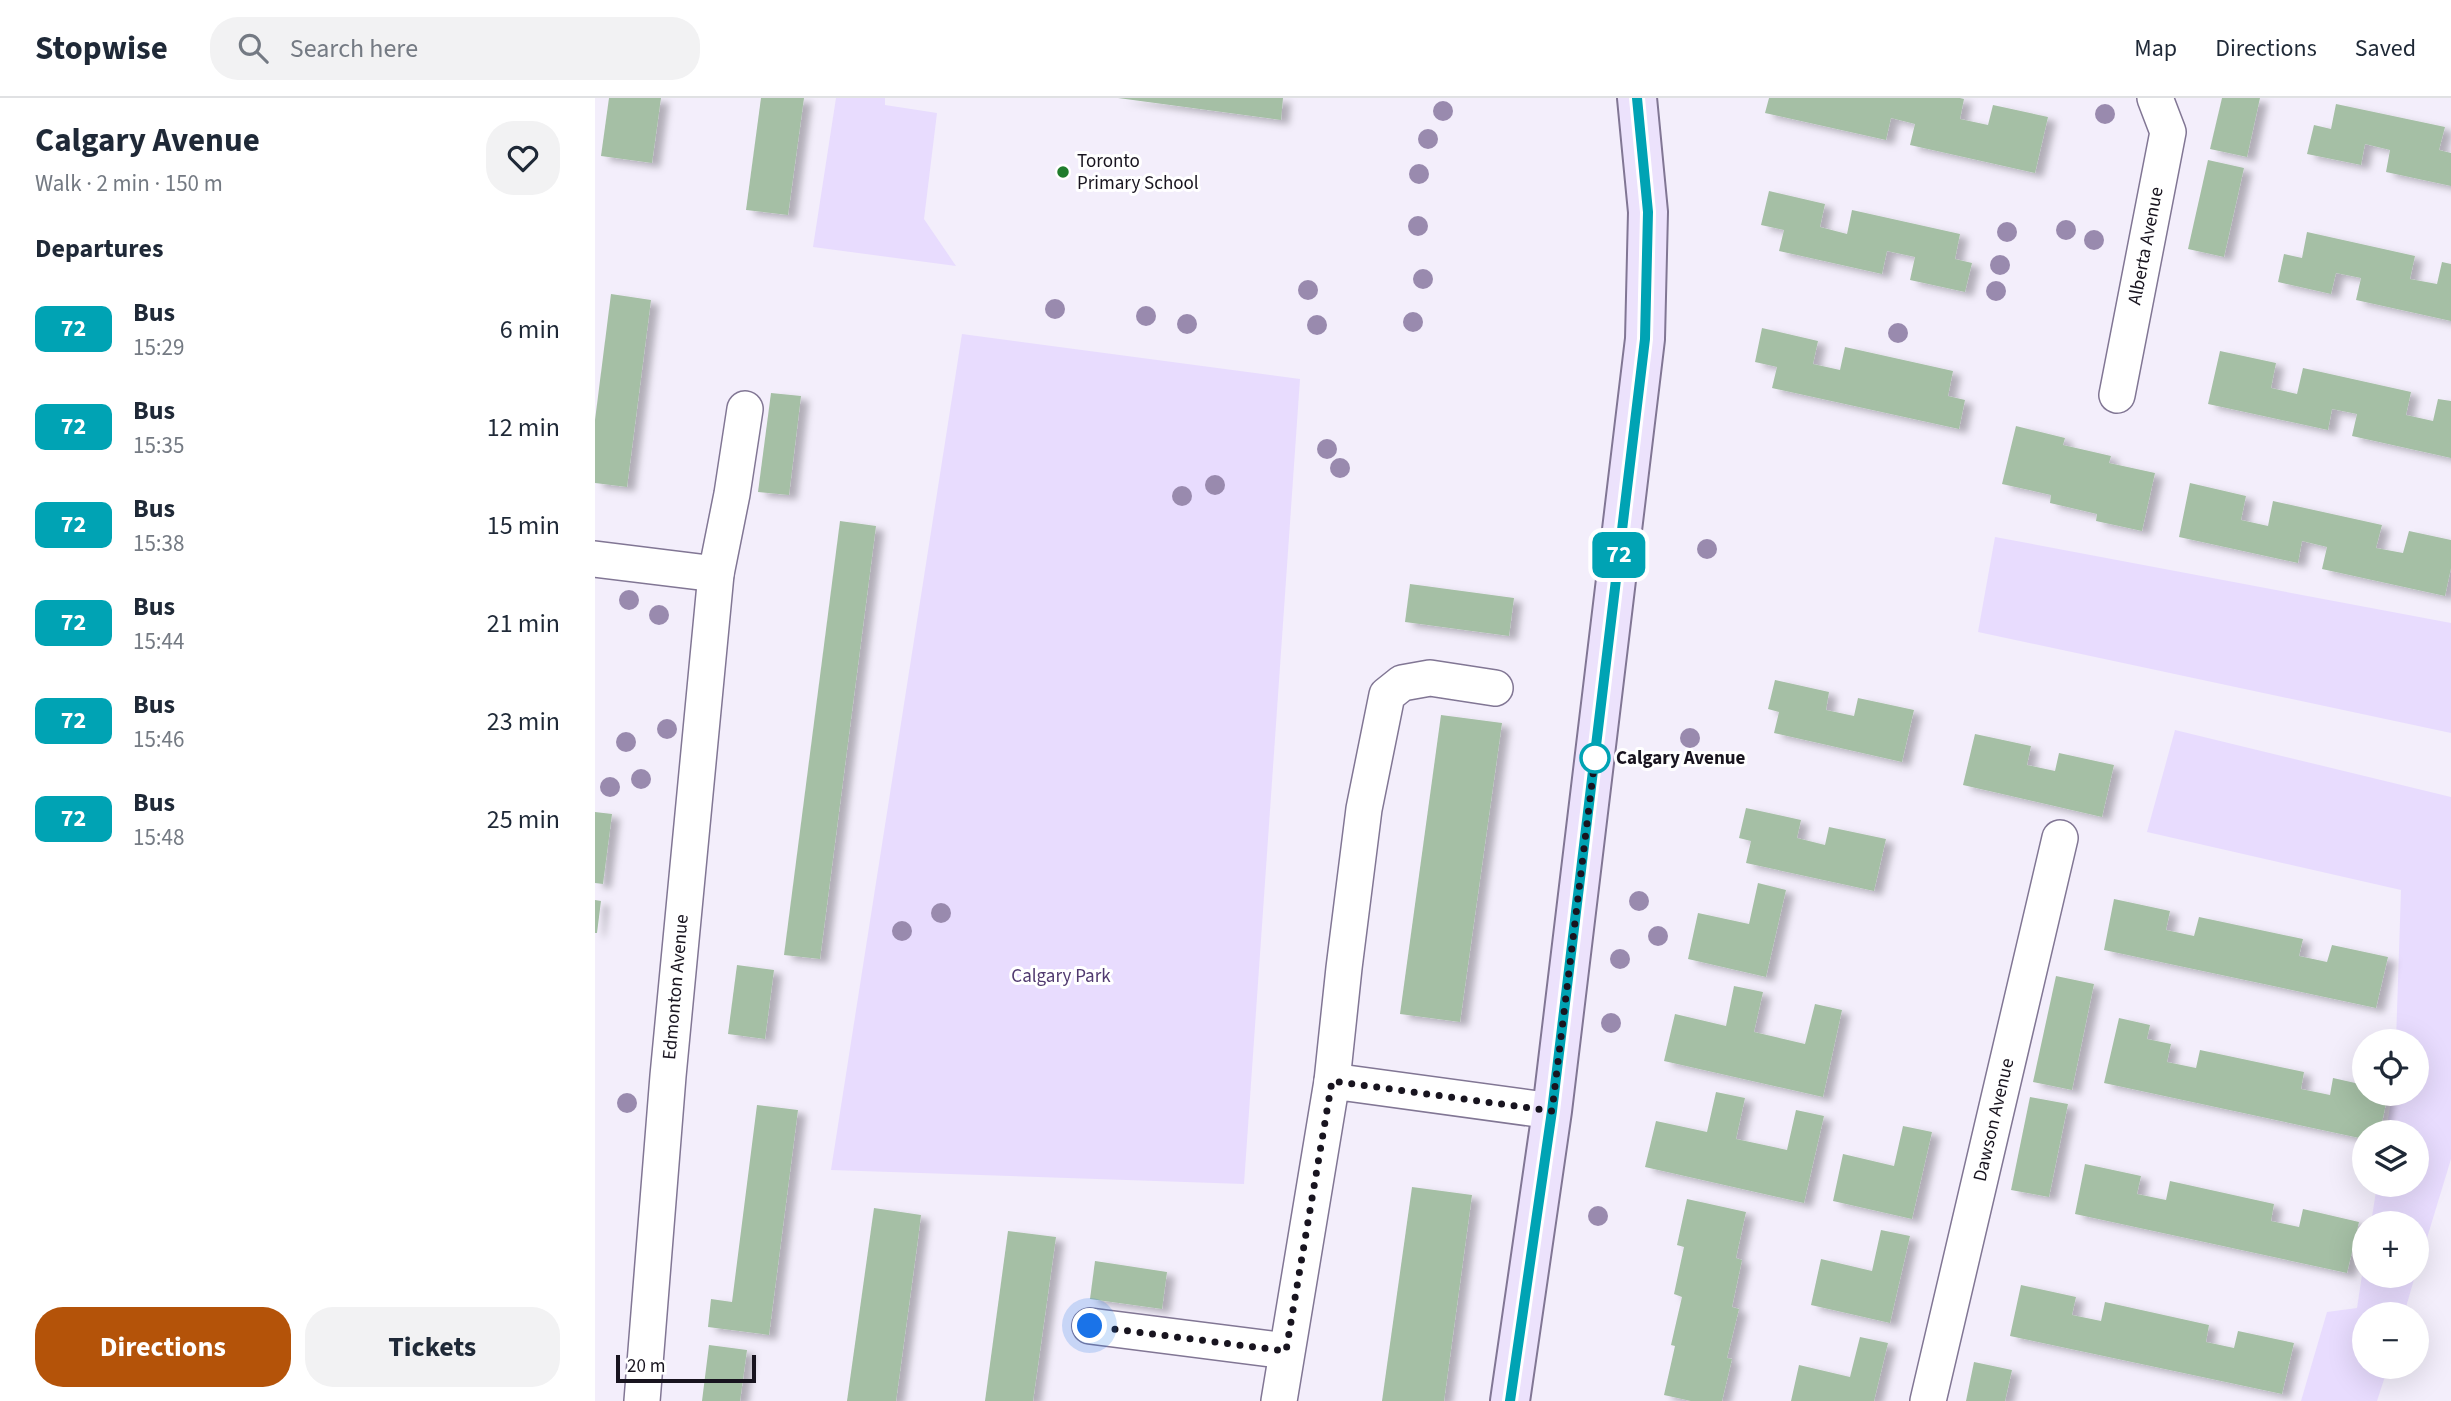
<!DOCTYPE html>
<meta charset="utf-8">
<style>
body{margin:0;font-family:"Source Sans 3",sans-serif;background:#f2f2f3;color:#1f2937;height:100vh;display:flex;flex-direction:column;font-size:26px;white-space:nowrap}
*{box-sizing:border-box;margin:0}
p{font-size:23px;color:#747a83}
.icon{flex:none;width:38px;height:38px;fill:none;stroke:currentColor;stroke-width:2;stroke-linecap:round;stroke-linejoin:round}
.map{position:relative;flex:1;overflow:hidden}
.sheet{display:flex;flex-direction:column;background:#fff;width:595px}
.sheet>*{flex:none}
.badge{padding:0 14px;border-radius:10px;font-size:24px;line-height:46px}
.tools{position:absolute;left:1757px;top:931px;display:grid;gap:14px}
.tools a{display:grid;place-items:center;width:77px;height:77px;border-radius:50%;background:#fff;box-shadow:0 7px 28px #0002;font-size:35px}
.scale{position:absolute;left:21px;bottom:18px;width:140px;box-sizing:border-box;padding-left:7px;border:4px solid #18141f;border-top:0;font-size:19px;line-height:24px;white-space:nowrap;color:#18141f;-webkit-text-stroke:5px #fff;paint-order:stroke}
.you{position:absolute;width:35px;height:35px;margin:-18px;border:5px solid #fff;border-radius:50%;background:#1a73e8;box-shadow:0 0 0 10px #1a73e833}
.map>.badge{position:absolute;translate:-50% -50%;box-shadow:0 0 0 4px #fff}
h2{padding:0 35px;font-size:26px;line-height:63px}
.round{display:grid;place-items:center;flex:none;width:74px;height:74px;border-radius:28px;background:#f2f2f3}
.head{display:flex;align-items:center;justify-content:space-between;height:119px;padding:0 35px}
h1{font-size:33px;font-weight:700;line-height:52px}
.cta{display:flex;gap:14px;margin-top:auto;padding:14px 35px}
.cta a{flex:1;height:80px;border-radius:28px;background:#b45309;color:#fff;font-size:28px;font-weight:700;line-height:80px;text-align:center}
.cta a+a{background:#f2f2f3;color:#1f2937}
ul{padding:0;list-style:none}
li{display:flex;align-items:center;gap:21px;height:98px;padding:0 35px}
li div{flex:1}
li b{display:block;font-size:26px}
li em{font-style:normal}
li .badge{min-width:77px;font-weight:700;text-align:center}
header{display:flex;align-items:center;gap:42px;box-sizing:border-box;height:98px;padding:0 35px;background:#fff;border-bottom:2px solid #e0e1e3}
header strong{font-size:33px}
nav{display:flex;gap:38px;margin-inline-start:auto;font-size:24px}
.search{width:490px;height:63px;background:#f2f2f3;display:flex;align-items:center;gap:18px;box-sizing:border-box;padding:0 24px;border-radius:28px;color:#747a83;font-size:26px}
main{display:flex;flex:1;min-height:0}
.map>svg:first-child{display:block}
.green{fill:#e8dcfe}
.building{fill:#a5bfa5;filter:url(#shadow)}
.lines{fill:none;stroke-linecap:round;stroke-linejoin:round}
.street-casing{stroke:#817694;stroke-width:38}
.secondary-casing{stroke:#817694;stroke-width:42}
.street{stroke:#fff;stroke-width:35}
.secondary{stroke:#ece2fc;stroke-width:38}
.tree{fill:#998aae}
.line-casing{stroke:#fff;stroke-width:16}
.line{stroke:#00a3b4;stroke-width:10}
.walk{stroke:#18141f;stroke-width:7;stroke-dasharray:0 12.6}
.poi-dot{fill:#1f7c2c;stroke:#fff;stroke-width:2.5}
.stop-dot{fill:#fff;stroke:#00a3b4;stroke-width:3.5}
.labels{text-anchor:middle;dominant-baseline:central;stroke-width:6;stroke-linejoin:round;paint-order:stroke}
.poi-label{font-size:19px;fill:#18141f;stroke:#fff;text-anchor:start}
.street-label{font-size:19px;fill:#18141f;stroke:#fff}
.stop-label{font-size:19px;font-weight:bold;fill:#18141f;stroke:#fff;text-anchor:start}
.park-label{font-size:19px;fill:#50396f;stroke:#fff}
</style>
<header>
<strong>Stopwise</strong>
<div class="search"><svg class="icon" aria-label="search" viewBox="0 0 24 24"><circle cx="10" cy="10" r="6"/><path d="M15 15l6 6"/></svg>Search here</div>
<nav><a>Map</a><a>Directions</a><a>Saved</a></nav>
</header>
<main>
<section class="sheet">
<div class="head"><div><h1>Calgary Avenue</h1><p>Walk · 2 min · 150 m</p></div><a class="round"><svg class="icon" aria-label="heart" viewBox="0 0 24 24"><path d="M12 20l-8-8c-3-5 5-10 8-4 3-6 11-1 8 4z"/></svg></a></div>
<h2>Departures</h2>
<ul>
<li><span class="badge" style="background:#00a3b4;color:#fff">72</span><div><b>Bus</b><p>15:29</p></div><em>6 min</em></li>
<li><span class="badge" style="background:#00a3b4;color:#fff">72</span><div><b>Bus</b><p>15:35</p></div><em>12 min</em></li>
<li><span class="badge" style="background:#00a3b4;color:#fff">72</span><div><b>Bus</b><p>15:38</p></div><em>15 min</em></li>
<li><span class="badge" style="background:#00a3b4;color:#fff">72</span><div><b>Bus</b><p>15:44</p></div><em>21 min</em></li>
<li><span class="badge" style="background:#00a3b4;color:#fff">72</span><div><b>Bus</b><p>15:46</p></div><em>23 min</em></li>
<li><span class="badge" style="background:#00a3b4;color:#fff">72</span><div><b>Bus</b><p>15:48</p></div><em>25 min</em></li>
</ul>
<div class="cta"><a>Directions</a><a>Tickets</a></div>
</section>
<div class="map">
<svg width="1856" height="1303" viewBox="0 0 1856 1303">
<defs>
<filter id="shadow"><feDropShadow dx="8" dy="4.5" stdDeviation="3.5" flood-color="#0004"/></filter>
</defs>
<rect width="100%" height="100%" fill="#f3eefb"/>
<!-- green -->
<g class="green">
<path d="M 241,0 L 290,0 L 290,7 L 342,15 L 329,121 L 361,168 L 218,149 Z"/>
<path d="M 367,236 L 705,281 L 649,1086 L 236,1072 Z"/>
<path d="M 1400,439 L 1856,525 L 1856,635 L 1383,534 Z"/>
<path d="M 1580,632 L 1856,699 L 1856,1061 L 1822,1173 L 1822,1125 L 1776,1125 L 1782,1087 L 1822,1087 L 1822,1034 L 1791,1034 L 1797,996 L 1822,996 L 1822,943 L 1801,943 L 1806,792 L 1552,734 Z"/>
<path d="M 1769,1164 L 1769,1178 L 1820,1178 L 1809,1216 L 1769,1216 L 1769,1269 L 1793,1269 L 1782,1303 L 1706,1303 L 1732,1214 L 1762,1210 Z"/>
</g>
<!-- building -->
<g class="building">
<path d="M 14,0 L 66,0 L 57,65 L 6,58 Z"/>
<path d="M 166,0 L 209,0 L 193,117 L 151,112 Z"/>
<path d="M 523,0 L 688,0 L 686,22 Z"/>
<path d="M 1174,0 L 1365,0 L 1369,1 L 1365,21 L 1393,27 L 1398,7 L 1453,19 L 1440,75 L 1315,47 L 1320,26 L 1296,20 L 1291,42 L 1170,15 Z"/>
<path d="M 1627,0 L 1665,0 L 1652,59 L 1615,51 Z"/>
<path d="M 1741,6 L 1850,29 L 1844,52 L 1856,55 L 1856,88 L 1791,74 L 1795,52 L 1770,46 L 1766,67 L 1712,56 L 1719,27 L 1736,31 Z"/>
<path d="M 1613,62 L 1649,70 L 1629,159 L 1593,151 Z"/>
<path d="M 1174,93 L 1230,106 L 1225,129 L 1252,136 L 1257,112 L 1365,136 L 1360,161 L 1377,165 L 1370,194 L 1315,182 L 1320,159 L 1292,153 L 1287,176 L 1184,153 L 1189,132 L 1166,127 Z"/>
<path d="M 1712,134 L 1820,158 L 1815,181 L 1842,186 L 1847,164 L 1856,166 L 1856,223 L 1761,202 L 1766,180 L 1741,175 L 1736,196 L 1683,184 L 1689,156 L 1707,160 Z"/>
<path d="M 16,196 L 56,202 L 32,389 L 0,385 L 0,322 Z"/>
<path d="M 1167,230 L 1223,243 L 1218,266 L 1245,272 L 1250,249 L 1358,273 L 1353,298 L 1370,302 L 1364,331 L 1177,290 L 1182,269 L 1160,264 Z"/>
<path d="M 1625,253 L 1681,265 L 1676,290 L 1702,296 L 1708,270 L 1816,294 L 1811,317 L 1838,323 L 1843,301 L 1856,303 L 1856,360 L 1757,338 L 1762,316 L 1737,311 L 1733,332 L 1613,306 Z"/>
<path d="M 176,295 L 206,298 L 194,397 L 163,394 Z"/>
<path d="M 1421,328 L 1470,340 L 1468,347 L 1516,358 L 1514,365 L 1560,375 L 1547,433 L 1501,423 L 1502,416 L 1455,405 L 1456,397 L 1407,386 Z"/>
<path d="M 1595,385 L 1651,398 L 1646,422 L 1673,428 L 1678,403 L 1787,427 L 1781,450 L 1808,455 L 1814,433 L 1856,442 L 1856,470 L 1850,498 L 1727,471 L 1732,449 L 1707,443 L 1703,465 L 1584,439 Z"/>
<path d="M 245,423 L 281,428 L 225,861 L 189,857 Z"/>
<path d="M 815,486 L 919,500 L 914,538 L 810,524 Z"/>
<path d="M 1180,582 L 1234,594 L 1231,612 L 1259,618 L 1263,600 L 1319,612 L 1307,664 L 1179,635 L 1184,614 L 1173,611 Z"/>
<path d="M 846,617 L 907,625 L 865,924 L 805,916 Z"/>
<path d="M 1380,636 L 1436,648 L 1432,667 L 1460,673 L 1464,655 L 1519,667 L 1507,719 L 1368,687 Z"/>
<path d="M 1151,710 L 1206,722 L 1202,740 L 1230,747 L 1234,729 L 1291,741 L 1279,793 L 1151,765 L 1156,743 L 1144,740 Z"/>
<path d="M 0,714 L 17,716 L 8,786 L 0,785 Z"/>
<path d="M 1163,785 L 1191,792 L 1171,879 L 1093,861 L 1103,815 L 1154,826 Z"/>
<path d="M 1519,801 L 1575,813 L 1571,832 L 1599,838 L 1604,819 L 1708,841 L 1704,858 L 1732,864 L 1737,847 L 1793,859 L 1781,910 L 1509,852 Z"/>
<path d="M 0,802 L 6,803 L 2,835 L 0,835 Z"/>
<path d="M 142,867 L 179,872 L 170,941 L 133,936 Z"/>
<path d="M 1461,878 L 1499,886 L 1477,992 L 1438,984 Z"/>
<path d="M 1139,888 L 1168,894 L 1159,934 L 1210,946 L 1220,906 L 1247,912 L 1228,999 L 1069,963 L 1080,916 L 1131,928 Z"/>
<path d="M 1524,920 L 1555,927 L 1552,941 L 1576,946 L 1572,964 L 1601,970 L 1605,952 L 1709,974 L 1706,991 L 1735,997 L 1738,980 L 1769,987 L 1769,996 L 1793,996 L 1785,1034 L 1769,1034 L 1769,1041 L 1509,985 Z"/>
<path d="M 1121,994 L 1150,1000 L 1141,1041 L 1192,1052 L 1201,1012 L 1229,1018 L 1209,1105 L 1050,1069 L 1061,1023 L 1112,1034 Z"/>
<path d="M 1435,999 L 1473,1006 L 1454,1099 L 1416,1092 Z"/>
<path d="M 162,1007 L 203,1012 L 174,1237 L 113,1229 L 116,1201 L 137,1204 Z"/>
<path d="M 1308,1028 L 1337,1034 L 1317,1121 L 1238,1103 L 1248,1056 L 1299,1068 Z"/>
<path d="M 1490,1066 L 1546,1078 L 1542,1096 L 1571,1102 L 1575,1083 L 1679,1106 L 1676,1123 L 1704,1129 L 1708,1111 L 1764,1124 L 1752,1175 L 1480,1116 Z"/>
<path d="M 817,1089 L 877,1097 L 849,1303 L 787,1303 Z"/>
<path d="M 1092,1101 L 1151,1114 L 1141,1160 L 1147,1162 L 1137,1209 L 1144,1211 L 1132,1260 L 1137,1261 L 1127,1303 L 1096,1303 L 1069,1297 L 1080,1248 L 1076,1247 L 1087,1199 L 1079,1196 L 1089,1149 L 1082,1147 Z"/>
<path d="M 279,1110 L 326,1117 L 323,1141 L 301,1303 L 252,1303 Z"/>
<path d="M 1286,1132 L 1315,1138 L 1295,1225 L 1216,1207 L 1226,1161 L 1277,1173 Z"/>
<path d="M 413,1133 L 461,1139 L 438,1303 L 390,1303 Z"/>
<path d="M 500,1163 L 572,1174 L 567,1211 L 495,1201 Z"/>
<path d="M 1426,1187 L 1481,1199 L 1477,1217 L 1506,1223 L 1510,1204 L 1614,1227 L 1611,1244 L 1639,1250 L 1643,1233 L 1699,1245 L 1687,1296 L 1415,1238 Z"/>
<path d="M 1265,1239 L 1293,1245 L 1279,1303 L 1196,1303 L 1204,1267 L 1255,1279 Z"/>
<path d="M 114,1247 L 152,1252 L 145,1303 L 107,1303 Z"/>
<path d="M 1379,1264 L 1417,1272 L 1410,1303 L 1371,1303 Z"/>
</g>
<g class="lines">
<!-- street casing -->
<g class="street-casing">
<g id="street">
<path d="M 1522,297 L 1573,34 L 1560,0"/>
<path d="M 0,461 L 121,476"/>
<path d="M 737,983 L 749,870 L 769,711 L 792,597 L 807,585 L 835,580 L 900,590"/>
<path d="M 495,1228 L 691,1253"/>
<path d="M 47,1303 L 73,978 L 121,476 L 137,396 L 150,311"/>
<path d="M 684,1303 L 737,983 L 957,1013"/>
<path d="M 1333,1303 L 1465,740"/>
</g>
</g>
<!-- secondary casing -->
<g class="secondary-casing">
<path id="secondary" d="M 915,1303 L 957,1013 L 1050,241 L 1053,114 L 1042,0"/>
</g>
<!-- street -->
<use href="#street" class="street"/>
<!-- secondary -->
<use href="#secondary" class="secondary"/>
</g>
<!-- trees -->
<g class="tree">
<circle cx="848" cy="13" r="10"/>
<circle cx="1510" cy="16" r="10"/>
<circle cx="833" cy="41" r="10"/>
<circle cx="824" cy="76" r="10"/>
<circle cx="823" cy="128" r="10"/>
<circle cx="1471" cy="132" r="10"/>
<circle cx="1412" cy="134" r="10"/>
<circle cx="1499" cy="142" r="10"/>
<circle cx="1405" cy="167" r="10"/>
<circle cx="828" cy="181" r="10"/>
<circle cx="713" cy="192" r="10"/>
<circle cx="1401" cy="193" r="10"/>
<circle cx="460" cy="211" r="10"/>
<circle cx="551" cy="218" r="10"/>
<circle cx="818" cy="224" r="10"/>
<circle cx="592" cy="226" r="10"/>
<circle cx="722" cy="227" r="10"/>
<circle cx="1303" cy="235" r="10"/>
<circle cx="732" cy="351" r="10"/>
<circle cx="745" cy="370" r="10"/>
<circle cx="620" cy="387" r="10"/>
<circle cx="587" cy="398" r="10"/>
<circle cx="1112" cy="451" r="10"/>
<circle cx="34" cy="502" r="10"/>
<circle cx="64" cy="517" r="10"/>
<circle cx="72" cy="631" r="10"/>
<circle cx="1095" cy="640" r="10"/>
<circle cx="31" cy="644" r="10"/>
<circle cx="46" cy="681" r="10"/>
<circle cx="15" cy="689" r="10"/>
<circle cx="1044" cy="803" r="10"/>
<circle cx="346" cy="815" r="10"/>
<circle cx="307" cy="833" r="10"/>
<circle cx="1063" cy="838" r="10"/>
<circle cx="1025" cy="861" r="10"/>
<circle cx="1016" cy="925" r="10"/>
<circle cx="32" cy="1005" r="10"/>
<circle cx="1003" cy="1118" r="10"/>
</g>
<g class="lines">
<!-- line casing -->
<g class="line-casing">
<path id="line" d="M 915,1303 L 957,1013 L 1050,241 L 1053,114 L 1042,0"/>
</g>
<!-- line -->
<use href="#line" class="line"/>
<!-- walk -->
<path class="walk" d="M 495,1228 L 691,1253 L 737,983 L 957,1013 L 1000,660"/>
</g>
<!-- markers -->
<circle class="poi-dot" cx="468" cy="74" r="7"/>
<circle class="stop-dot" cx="1000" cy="660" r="14"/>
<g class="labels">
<!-- poi labels -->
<g class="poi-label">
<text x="482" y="63">Toronto<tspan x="482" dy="22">Primary School</tspan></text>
</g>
<!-- street labels -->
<g class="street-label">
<text transform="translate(1551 148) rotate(-79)">Alberta Avenue</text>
<text transform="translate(81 889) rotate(-85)">Edmonton Avenue</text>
<text transform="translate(1399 1022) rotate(-77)">Dawson Avenue</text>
</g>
<!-- stop labels -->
<g class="stop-label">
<text x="1021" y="660">Calgary Avenue</text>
</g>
<!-- park labels -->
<g class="park-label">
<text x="466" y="878">Calgary Park</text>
</g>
</g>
</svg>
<div class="tools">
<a><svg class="icon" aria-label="locate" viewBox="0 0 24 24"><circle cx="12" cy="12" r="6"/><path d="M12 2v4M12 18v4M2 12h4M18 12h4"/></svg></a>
<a><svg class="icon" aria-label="layers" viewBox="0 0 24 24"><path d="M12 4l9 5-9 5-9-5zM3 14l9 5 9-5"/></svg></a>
<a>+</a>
<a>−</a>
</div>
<div class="scale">20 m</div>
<div class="you" style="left:495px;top:1228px"></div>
<b class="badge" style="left:1024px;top:457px;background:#00a3b4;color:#fff">72</b>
</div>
</main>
